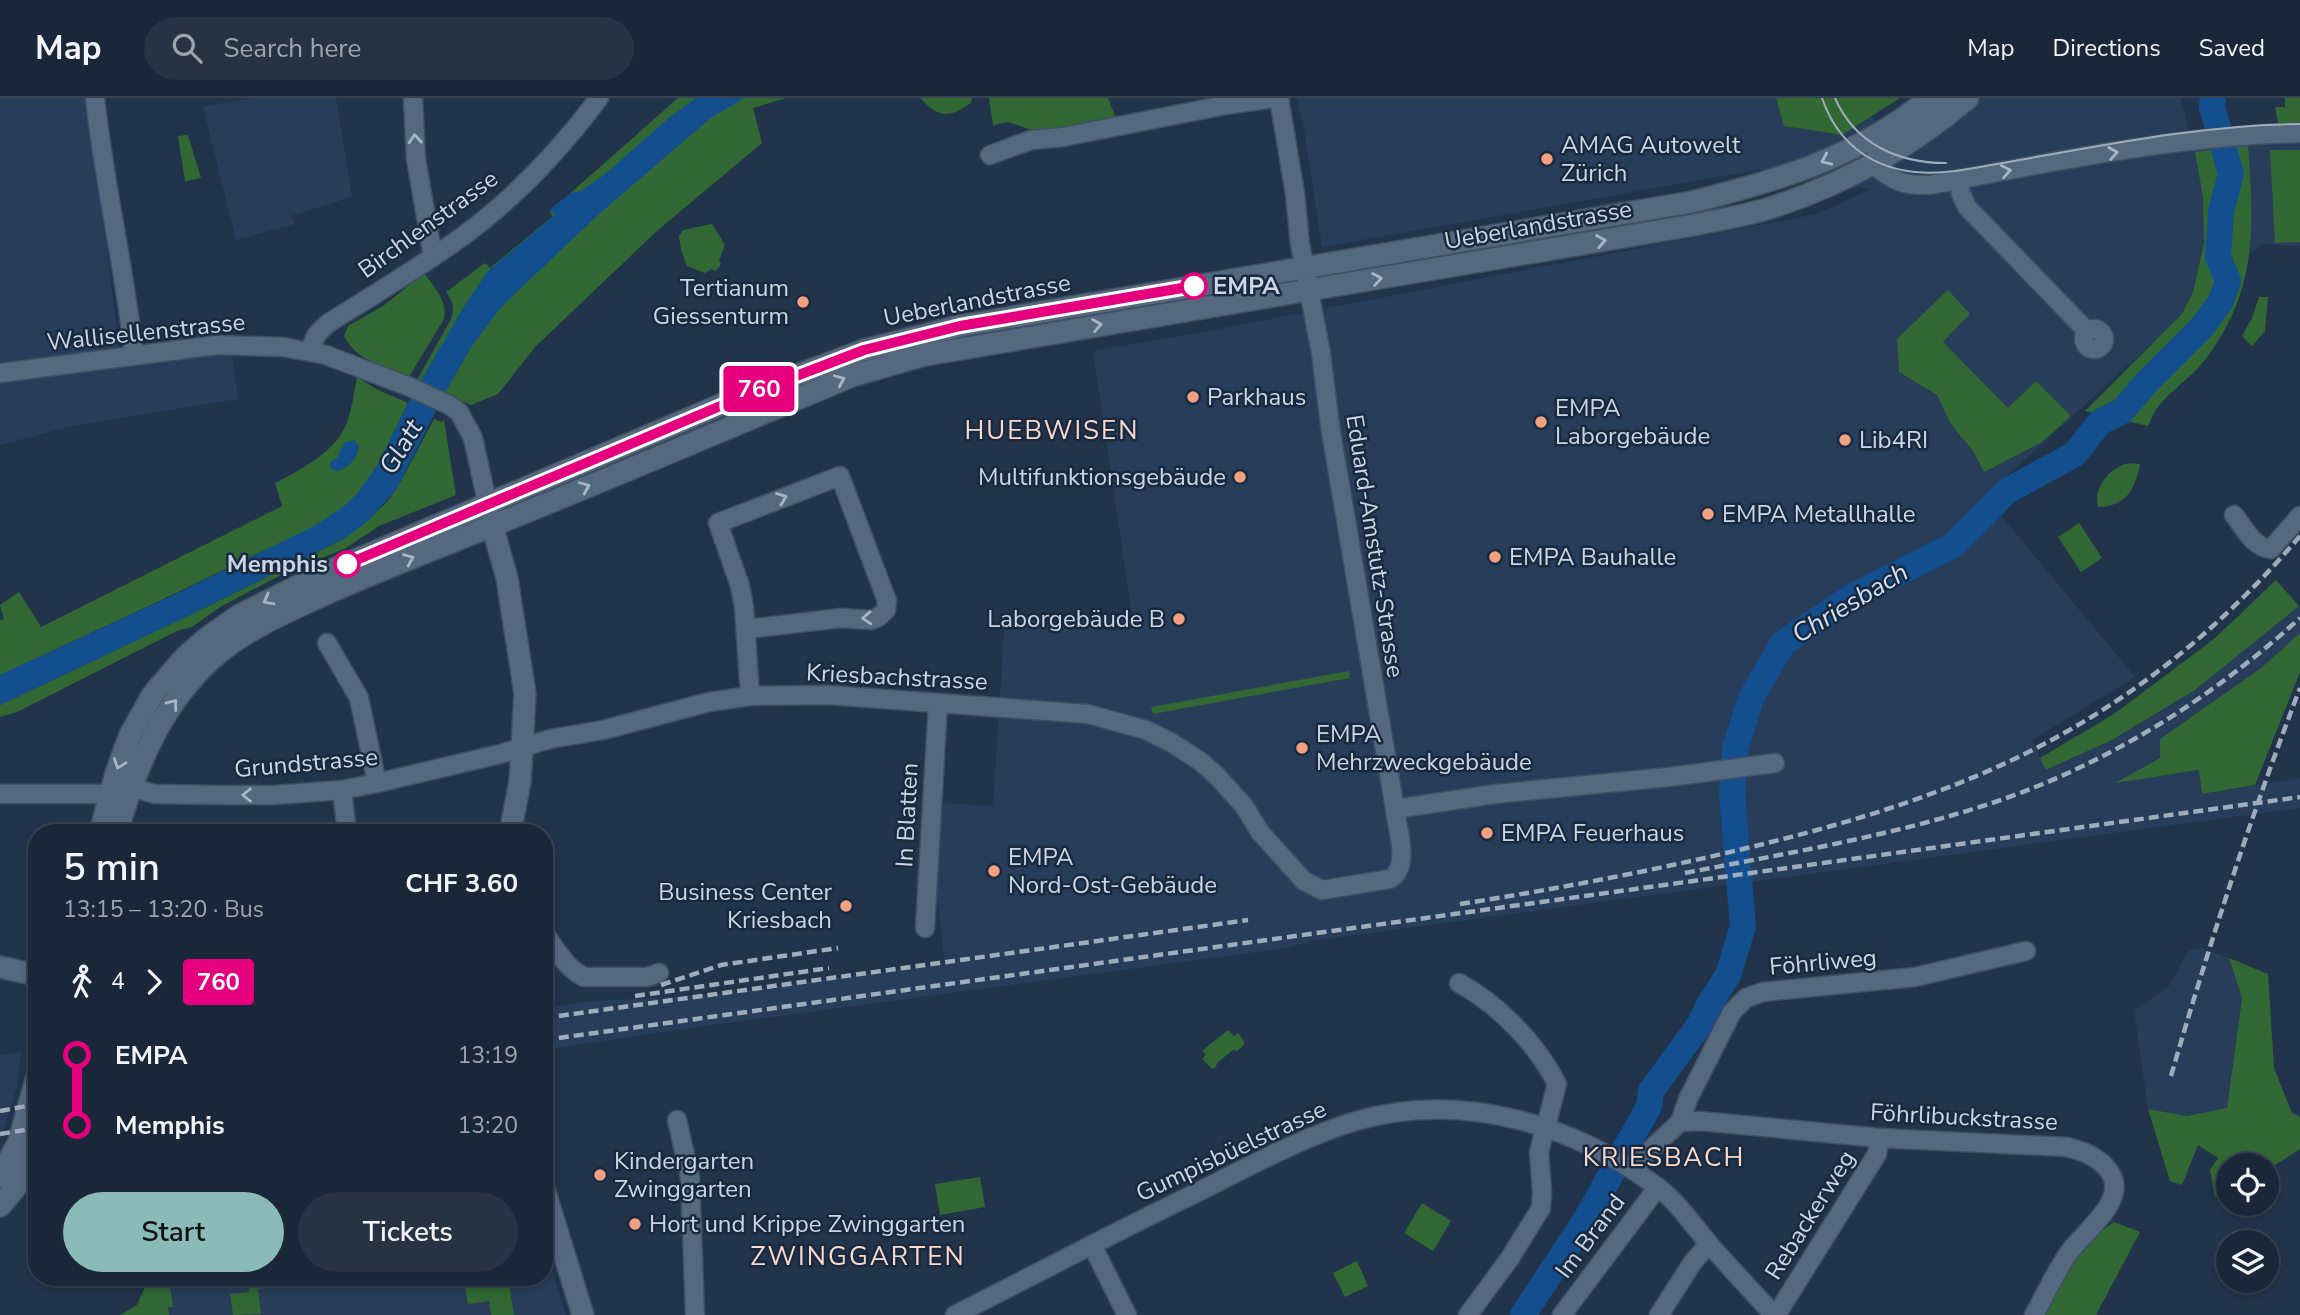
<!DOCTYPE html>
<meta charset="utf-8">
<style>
body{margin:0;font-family:"Nunito Sans",sans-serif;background:#273343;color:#f1f3f6;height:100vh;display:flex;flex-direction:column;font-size:26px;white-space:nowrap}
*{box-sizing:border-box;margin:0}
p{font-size:23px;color:#9fa5ae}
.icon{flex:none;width:38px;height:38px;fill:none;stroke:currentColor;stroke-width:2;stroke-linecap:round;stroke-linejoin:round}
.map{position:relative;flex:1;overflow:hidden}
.panel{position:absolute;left:28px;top:726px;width:525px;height:462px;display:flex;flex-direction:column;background:#1a2738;border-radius:28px;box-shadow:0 4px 10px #0003,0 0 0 2px #384453}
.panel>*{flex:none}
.badge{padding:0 14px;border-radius:5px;font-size:24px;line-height:46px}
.controls{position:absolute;left:2216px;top:1055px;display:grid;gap:14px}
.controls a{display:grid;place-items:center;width:63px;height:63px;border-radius:50%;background:#1a2738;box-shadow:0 4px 10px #0003,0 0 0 2px #384453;font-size:35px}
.map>.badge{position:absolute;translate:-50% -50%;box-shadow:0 0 0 4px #fff}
.legs{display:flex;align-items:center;gap:10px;height:77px;padding:0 35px;font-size:23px}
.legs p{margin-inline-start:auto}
.head{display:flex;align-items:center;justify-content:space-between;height:119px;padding:0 35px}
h1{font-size:38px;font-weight:600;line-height:52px}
.action{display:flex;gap:14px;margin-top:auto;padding:14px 35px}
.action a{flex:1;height:80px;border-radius:42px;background:#8bbbb9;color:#111;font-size:28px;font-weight:600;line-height:80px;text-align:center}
.action a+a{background:#273343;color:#f1f3f6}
ul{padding:0 35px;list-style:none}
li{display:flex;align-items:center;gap:24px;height:70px;font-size:26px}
li i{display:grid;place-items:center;width:10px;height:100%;margin:0 9px;background:currentColor}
li i::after{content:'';width:18px;height:18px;margin:-9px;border:5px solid;border-radius:50%;background:#1a2738}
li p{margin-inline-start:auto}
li:first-child i{background:linear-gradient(#0000 50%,currentColor 0)}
li:last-child i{background:linear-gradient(currentColor 50%,#0000 0)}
header{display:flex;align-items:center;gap:42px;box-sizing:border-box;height:98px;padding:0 35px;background:#1a2738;border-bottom:2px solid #384453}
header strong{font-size:33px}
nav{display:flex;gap:38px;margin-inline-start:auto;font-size:24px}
.search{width:490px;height:63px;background:#273343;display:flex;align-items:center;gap:18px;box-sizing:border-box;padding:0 24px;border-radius:38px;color:#9fa5ae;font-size:26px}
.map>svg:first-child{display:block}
.built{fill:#273d59}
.green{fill:#316833}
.water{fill:#134f8e}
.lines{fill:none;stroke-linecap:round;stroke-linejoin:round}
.river{stroke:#134f8e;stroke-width:26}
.minor-casing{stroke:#405062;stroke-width:21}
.tertiary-casing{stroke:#405062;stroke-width:24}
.secondary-casing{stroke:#405062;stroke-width:24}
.minor{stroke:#546880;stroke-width:18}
.tertiary{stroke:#546880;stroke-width:21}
.secondary{stroke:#546880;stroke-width:21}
.tram{stroke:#9facbc;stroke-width:2}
.rail{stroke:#9facbc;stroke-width:4.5;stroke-dasharray:10 5;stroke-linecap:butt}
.oneway{stroke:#a7b5c6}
.line-1-casing{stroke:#fff;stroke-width:16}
.line-1{stroke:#e6007e;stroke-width:10}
.poi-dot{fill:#f2a080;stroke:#192a40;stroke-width:2.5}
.stop-1-dot{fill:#fff;stroke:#e6007e;stroke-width:3.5}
.labels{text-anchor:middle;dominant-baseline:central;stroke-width:5;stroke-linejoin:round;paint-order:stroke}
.poi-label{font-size:24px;fill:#cbd6e4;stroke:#192a40;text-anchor:start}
.street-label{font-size:24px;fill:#cbd6e4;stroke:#192a40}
.stop-label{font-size:24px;font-weight:bold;fill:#cbd6e4;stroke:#192a40;text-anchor:start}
.neighbourhood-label{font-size:26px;letter-spacing:2px;fill:#f9d8cc;stroke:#192a40}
.water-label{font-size:26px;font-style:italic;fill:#d1e0f2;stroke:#192a40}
</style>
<header>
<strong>Map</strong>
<div class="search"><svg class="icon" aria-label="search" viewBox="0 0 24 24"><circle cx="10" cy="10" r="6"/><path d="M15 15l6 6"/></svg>Search here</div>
<nav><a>Map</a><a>Directions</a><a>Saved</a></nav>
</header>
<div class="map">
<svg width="2300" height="1217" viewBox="0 0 2300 1217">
<rect width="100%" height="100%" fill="#22344b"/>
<!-- built -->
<g class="built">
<path d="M 0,0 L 90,0 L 120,262 L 231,250 L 238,301 L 72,328 L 0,347 Z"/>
<path d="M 253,0 L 336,0 L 352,99 L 291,118 L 295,126 L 236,142 L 203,9 Z"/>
<path d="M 1296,0 L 1852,0 L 1909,54 L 1979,0 L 2181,0 L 2194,53 L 2300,41 L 2300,148 L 2261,146 L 1985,398 L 2135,579 L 2032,642 L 2046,672 L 2112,642 L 2195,592 L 2300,507 L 2300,535 L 2261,570 L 2160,641 L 2160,660 L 2118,684 L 2200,672 L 2203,696 L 2300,680 L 2300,710 L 1311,843 L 1287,850 L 675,932 L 544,952 L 544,910 L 584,904 L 717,896 L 945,866 L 926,704 L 993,708 L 1005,519 L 1132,517 L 1093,253 L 1187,237 L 1817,116 L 1871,91 L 1763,71 L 1322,149 L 1303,25 Z"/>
<path d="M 2200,850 L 2229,860 L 2242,900 L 2227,1010 L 2187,1018 L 2148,1011 L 2134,913 L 2169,888 L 2188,853 Z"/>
<path d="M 21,954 L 18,987 L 0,1043 L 0,957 Z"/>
<path d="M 544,1149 L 566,1217 L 120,1217 L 137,1207 L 149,1180 L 544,1180 Z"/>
</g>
<!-- green -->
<g class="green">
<path d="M 678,0 L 786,0 L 753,10 L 762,45 L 657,133 L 536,248 L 498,296 L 471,307 L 417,282 L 451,221 C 455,209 453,204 446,194 L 485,165 L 490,170 L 553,118 L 549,114 Z"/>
<path d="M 920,0 L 972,0 L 971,5 C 949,20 940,21 920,0 Z"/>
<path d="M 989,0 L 1108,0 L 1117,23 L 1044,36 L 1008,24 L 993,27 Z"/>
<path d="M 1776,0 L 1900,0 L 1842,37 L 1784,28 Z"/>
<path d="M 2285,0 L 2300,0 L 2300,30 L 2279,30 L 2275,9 L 2285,9 Z"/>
<path d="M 188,37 L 201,80 L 185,83 L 178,38 Z"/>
<path d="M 2248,47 C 2254,131 2258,193 2204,263 C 2191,280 2171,292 2158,309 C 2154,314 2151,322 2148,328 L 2085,313 L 2182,216 L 2193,194 L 2204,145 L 2203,99 L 2195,54 Z"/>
<path d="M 2270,52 L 2300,52 L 2300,144 L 2275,145 Z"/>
<path d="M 712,126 L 725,147 L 719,163 L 721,166 L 716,173 L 711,171 L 705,175 L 687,168 L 681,152 L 679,138 L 683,132 Z"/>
<path d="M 424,175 C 434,189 448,203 444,221 L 409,279 C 386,269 355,262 344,238 L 348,228 L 383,208 Z"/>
<path d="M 1948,192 L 1970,216 L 1943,244 L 2008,310 L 2036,283 L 2071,318 L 2042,344 L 1984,374 L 1973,353 L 1950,325 L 1937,297 L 1899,274 L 1897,241 Z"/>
<path d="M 2259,199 L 2268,199 L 2265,233 L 2252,248 L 2242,238 L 2252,220 Z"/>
<path d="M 357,279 L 376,291 L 408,305 C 390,342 375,382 344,409 C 318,431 281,444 250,459 C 168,500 84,538 0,577 L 0,522 L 4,521 L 0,507 L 19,494 L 41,529 L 282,408 L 275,385 C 300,372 334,355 346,327 C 352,312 354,294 357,279 Z"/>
<path d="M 434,321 L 442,324 L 444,322 L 456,397 L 379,428 L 346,450 L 281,477 L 220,509 L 192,529 L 177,533 L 17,614 L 0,619 L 0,607 L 190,517 L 345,440 L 385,406 L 396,392 Z"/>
<path d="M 2131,365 L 2140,366 C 2135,392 2126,408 2098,409 C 2092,389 2113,366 2131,365 Z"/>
<path d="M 2079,425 L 2102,460 L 2081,474 L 2058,439 Z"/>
<path d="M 2276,482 L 2299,508 L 2195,592 L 2112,642 L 2046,672 L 2040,660 L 2114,616 L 2214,541 Z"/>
<path d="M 2300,535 L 2300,574 L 2255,687 L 2202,696 L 2199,672 L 2115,685 L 2160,660 L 2160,641 L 2261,570 Z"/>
<path d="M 1349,573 L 1350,580 L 1153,616 L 1151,609 Z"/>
<path d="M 2229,860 L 2268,876 L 2274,970 L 2292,1015 L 2300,1019 L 2300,1051 L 2266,1073 L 2266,1068 L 2228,1068 L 2228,1093 L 2215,1099 L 2210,1072 L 2218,1060 L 2198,1047 L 2182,1087 L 2170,1083 L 2148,1011 L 2187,1018 L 2227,1010 L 2242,900 Z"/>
<path d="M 1228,932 L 1234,938 L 1238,935 L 1244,943 L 1244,947 L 1237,953 L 1233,952 L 1217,965 L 1216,969 L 1212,971 L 1202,961 L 1206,957 L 1202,953 Z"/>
<path d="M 980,1079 L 985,1109 L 940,1117 L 935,1086 Z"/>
<path d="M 1422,1105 L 1451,1123 L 1433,1153 L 1404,1135 Z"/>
<path d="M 2114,1124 L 2140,1134 L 2096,1217 L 2044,1217 L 2085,1143 Z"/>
<path d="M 1357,1163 L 1368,1188 L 1345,1199 L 1333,1175 Z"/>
<path d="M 149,1180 L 194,1180 L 190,1180 L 191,1186 L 170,1189 L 173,1209 L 168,1209 L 169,1217 L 120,1217 L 137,1207 Z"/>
<path d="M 247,1180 L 314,1180 L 315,1183 L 258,1191 L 261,1216 L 233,1217 L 230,1196 L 249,1194 Z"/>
<path d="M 482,1180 L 508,1180 L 514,1217 L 491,1217 L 489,1203 L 468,1206 L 465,1188 L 483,1186 Z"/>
</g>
<!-- water -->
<g class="water">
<path d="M 696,0 L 744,0 L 711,20 L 685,42 L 598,117 L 502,208 L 472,248 L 447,291 L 396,392 L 368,423 L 345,440 L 190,517 L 0,607 L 0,577 L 182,493 L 314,428 L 343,409 L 357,396 L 378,366 L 408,305 L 463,210 L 488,173 L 555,117 L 550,111 L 571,95 L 581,93 L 604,77 L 670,19 Z"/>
<path d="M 354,342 L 359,348 C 357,361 347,373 334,373 L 330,368 L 331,363 L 337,360 L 344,345 Z"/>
</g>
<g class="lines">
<!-- river -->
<path class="river" d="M 1523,1217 L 1586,1121 L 1649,1008 L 1651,993 L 1700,926 L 1709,907 L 1728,877 L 1743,828 L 1732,697 L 1735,651 L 1751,600 L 1783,545 L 1853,498 L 1954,447 L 2007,393 L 2075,356 L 2100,324 L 2122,313 L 2147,284 L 2203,228 L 2221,203 L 2228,183 L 2218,159 L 2221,113 L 2231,76 L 2212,9 L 2213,0"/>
<!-- minor casing -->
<g class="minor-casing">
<g id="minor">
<path d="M 95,0 C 104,86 125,171 134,257"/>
<path d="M 413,0 L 416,61 L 433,159"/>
<path d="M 1946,0 C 1930,13 1871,48 1873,66 C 1892,83 1904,88 1930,87 C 2051,64 2176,38 2300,35"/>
<path d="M 990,57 L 1031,42 L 1063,39 L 1226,7 L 1275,0"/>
<path d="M 1959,81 L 1961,96 L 1967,109 L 2087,233"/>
<circle cx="2094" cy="241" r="10"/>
<path d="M 309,253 L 317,236 L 327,226 C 373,197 419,170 463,138 C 516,99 560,52 599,0"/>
<path d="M 0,275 L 217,247 L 283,249 L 326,257 L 410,289 L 451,308 L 459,314 L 473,340 L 490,417"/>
<path d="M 2234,417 C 2244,430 2254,450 2271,451 L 2300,418"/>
<path d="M 747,531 L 841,520 L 871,522 L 877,520 L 886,512 L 887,503 L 840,378 L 718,425 L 740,488 L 744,509 L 750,598"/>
<path d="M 327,545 L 359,600 L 377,685"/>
<path d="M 131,689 L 154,696 L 220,697 L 274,697 L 342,692 L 377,685 L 500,656 L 550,641 L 603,632 L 709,604 L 750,598 L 829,597 L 1088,616 L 1146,632 L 1172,645 L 1200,663 L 1216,677 L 1244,708 L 1260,734 L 1304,783 L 1322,792 L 1390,781 C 1411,769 1397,731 1395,711 L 1330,328 L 1321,255 L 1300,146 L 1295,96 L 1279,0"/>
<path d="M 342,692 L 347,735"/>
<path d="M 0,696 L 109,696"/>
<path d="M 1395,711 L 1495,696 L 1669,679 L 1775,665"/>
<path d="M 925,830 L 938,605"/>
<path d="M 544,833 C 554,850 567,871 584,879 L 647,879 L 659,875"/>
<path d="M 1459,885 C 1499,907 1537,946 1557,986 L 1539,1054 L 1542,1094 L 1541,1110 L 1510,1160 L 1468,1217"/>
<path d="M 677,1022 L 690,1079 L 695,1217"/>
<path d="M 1680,1024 L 1700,1023 L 1880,1040 L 2067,1049 C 2082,1053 2094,1057 2105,1068 C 2135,1099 2085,1131 2068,1156 C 2055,1175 2045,1197 2034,1217"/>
<path d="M 1633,1072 L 1645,1057 L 1680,1024 L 1688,1001 L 1732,914 L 1746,900 L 1763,894 L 1915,879 L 2026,853"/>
<path d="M 1092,1147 L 1127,1217"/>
<path d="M 955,1217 C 1036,1176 1115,1134 1196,1095 C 1248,1069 1300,1040 1356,1023 C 1460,993 1571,1025 1656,1088 C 1678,1104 1692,1126 1709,1146 C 1730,1170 1752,1193 1774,1217 L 1780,1211 L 1877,1056 L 1880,1040"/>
<path d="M 1562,1217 L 1658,1089"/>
<path d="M 1659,1217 L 1693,1164 L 1709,1146"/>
</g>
</g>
<!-- tertiary casing -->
<g class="tertiary-casing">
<g id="tertiary">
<path d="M 492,427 L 507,480 L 525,596 L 520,684 L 510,735"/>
<path d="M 0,869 L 37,877"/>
<path d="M 544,1091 L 583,1217"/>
</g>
</g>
<!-- secondary casing -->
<g class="secondary-casing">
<g id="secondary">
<path d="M 100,735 L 116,675 L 130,637 L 153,596 L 185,559 L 208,539 L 240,517 L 320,477 L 744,297 L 864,252 L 960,228 L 1692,104 C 1781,82 1857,59 1930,0"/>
<path d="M 117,735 C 136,667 164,600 220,554 C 246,533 278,518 308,504 C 364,478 422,456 479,433 C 604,383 728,330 852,278 L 925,257 L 1694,127 C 1718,122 1743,118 1767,111 C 1842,87 1909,51 1968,0"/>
<path d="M 0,1079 L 19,1043 L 37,978"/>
<path d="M 0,1108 L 17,1088 L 37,1051"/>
</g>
</g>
<!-- minor -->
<use href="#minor" class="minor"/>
<!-- tertiary -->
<use href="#tertiary" class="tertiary"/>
<!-- secondary -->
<use href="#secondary" class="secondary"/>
<!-- tram -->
<g class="tram">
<path d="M 1822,0 C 1843,61 1895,81 1955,73 C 2069,55 2184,27 2300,26"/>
<path d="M 1835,0 C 1855,46 1898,65 1946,65"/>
</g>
<!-- rail -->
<g class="rail">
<path d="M 1685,775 C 1788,755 1892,738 1992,705 C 2106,667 2211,601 2300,520"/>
<path d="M 1460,806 C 1557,791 1652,773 1747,750 C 1850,725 1952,695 2046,645 C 2144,593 2229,522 2300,438"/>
<path d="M 661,887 L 721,867 L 838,850"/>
<path d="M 635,898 L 829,870"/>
<path d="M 544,920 L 1248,822"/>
<path d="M 544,942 L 2300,699"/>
<path d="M 2171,978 C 2209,847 2251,718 2300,590"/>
<path d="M 0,1013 L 37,1006"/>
<path d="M 0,1036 L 37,1030"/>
</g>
</g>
<!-- one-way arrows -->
<defs><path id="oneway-chevron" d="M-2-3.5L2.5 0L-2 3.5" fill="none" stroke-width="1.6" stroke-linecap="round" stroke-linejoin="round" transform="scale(1.75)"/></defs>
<g class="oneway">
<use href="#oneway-chevron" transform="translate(415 41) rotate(-93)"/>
<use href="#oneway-chevron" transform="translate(2113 55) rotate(-9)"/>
<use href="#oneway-chevron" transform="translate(1826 62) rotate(156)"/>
<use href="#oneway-chevron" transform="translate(2006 73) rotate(-10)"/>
<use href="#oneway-chevron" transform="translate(1601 143) rotate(-10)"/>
<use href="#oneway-chevron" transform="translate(1377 181) rotate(-9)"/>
<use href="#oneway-chevron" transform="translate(1097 227) rotate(-10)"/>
<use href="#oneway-chevron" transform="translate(840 282) rotate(-23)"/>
<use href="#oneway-chevron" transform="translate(585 389) rotate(-23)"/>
<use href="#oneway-chevron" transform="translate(782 400) rotate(-21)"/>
<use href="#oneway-chevron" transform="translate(409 461) rotate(-22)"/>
<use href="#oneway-chevron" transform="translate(268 502) rotate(152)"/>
<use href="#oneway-chevron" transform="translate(867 520) rotate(176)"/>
<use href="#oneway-chevron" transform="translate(173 606) rotate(-53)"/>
<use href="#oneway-chevron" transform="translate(119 666) rotate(110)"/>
<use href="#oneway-chevron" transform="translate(247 697) rotate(180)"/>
</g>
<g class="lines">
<!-- line-1 casing -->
<g class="line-1-casing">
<path id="line-1" d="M 347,466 L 744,298 L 864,252 L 960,228 L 1194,188"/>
</g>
<!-- line-1 -->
<use href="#line-1" class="line-1"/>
</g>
<!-- markers -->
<g class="poi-dot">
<circle cx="1547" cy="61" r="7"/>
<circle cx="803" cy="204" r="7"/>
<circle cx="1193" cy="299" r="7"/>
<circle cx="1541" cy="324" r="7"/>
<circle cx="1845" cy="342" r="7"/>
<circle cx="1240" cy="379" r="7"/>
<circle cx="1708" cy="416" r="7"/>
<circle cx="1495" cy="459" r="7"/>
<circle cx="1179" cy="521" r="7"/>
<circle cx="1302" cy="650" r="7"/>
<circle cx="1487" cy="735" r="7"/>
<circle cx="994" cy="773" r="7"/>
<circle cx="846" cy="808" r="7"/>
<circle cx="600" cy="1077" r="7"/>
<circle cx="635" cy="1126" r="7"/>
</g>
<g class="stop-1-dot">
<circle cx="1194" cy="188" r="12"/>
<circle cx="347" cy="466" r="12"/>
</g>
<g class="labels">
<!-- poi labels -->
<g class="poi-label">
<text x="1561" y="47">AMAG Autowelt<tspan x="1561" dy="28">Zürich</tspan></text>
<text x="789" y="190" text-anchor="end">Tertianum<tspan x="789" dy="28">Giessenturm</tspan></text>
<text x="1207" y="299">Parkhaus</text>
<text x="1555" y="310">EMPA<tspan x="1555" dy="28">Laborgebäude</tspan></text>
<text x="1859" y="342">Lib4RI</text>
<text x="1226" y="379" text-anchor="end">Multifunktionsgebäude</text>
<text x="1722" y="416">EMPA Metallhalle</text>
<text x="1509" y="459">EMPA Bauhalle</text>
<text x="1165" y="521" text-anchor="end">Laborgebäude B</text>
<text x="1316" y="636">EMPA<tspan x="1316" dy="28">Mehrzweckgebäude</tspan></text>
<text x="1501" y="735">EMPA Feuerhaus</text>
<text x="1008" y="759">EMPA<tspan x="1008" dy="28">Nord-Ost-Gebäude</tspan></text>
<text x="832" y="794" text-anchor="end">Business Center<tspan x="832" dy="28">Kriesbach</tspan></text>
<text x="614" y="1063">Kindergarten<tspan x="614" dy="28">Zwinggarten</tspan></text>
<text x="649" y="1126">Hort und Krippe Zwinggarten</text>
</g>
<!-- street labels -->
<g class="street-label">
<text transform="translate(428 126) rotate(-36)">Birchlenstrasse</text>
<text transform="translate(1538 127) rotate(-10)">Ueberlandstrasse</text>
<text transform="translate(977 202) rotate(-11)">Ueberlandstrasse</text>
<text transform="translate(146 234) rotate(-6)">Wallisellenstrasse</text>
<text transform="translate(1375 448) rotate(81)">Eduard-Amstutz-Strasse</text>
<text transform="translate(897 579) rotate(3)">Kriesbachstrasse</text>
<text transform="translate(306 665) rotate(-5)">Grundstrasse</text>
<text transform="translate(907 717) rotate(-87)">In Blatten</text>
<text transform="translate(1823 864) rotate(-5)">Föhrliweg</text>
<text transform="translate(1964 1019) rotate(3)">Föhrlibuckstrasse</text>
<text transform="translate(1231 1053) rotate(-25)">Gumpisbüelstrasse</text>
<text transform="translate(1810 1117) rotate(-58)">Rebackerweg</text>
<text transform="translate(1590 1138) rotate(-53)">Im Brand</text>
</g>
<!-- stop labels -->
<g class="stop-label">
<text x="1213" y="188">EMPA</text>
<text x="328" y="466" text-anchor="end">Memphis</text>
</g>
<!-- neighbourhood labels -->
<g class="neighbourhood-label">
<text x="1052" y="332">HUEBWISEN</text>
<text x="1664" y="1059">KRIESBACH</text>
<text x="858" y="1158">ZWINGGARTEN</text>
</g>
<!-- water labels -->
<g class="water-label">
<text transform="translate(401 349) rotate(-59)">Glatt</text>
<text transform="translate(1850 505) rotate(-31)">Chriesbach</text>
</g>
</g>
</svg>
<div class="controls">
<a><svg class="icon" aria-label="locate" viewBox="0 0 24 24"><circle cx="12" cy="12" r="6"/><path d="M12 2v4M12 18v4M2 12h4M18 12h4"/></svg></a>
<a><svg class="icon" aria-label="layers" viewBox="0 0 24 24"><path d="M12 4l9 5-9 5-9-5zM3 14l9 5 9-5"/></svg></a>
</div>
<b class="badge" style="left:759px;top:291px;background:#e6007e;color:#fff">760</b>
<section class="panel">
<div class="head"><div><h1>5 min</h1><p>13:15 – 13:20 · Bus</p></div><b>CHF 3.60</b></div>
<div class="legs"><svg class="icon" aria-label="walk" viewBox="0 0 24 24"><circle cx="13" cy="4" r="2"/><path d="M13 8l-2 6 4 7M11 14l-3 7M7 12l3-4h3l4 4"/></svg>4<svg class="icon" aria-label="forward" viewBox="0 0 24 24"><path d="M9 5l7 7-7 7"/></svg><b class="badge" style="background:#e6007e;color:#fff">760</b></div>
<ul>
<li><i style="color:#e6007e"></i><b>EMPA</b><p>13:19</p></li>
<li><i style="color:#e6007e"></i><b>Memphis</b><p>13:20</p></li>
</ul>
<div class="action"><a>Start</a><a>Tickets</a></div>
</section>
</div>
